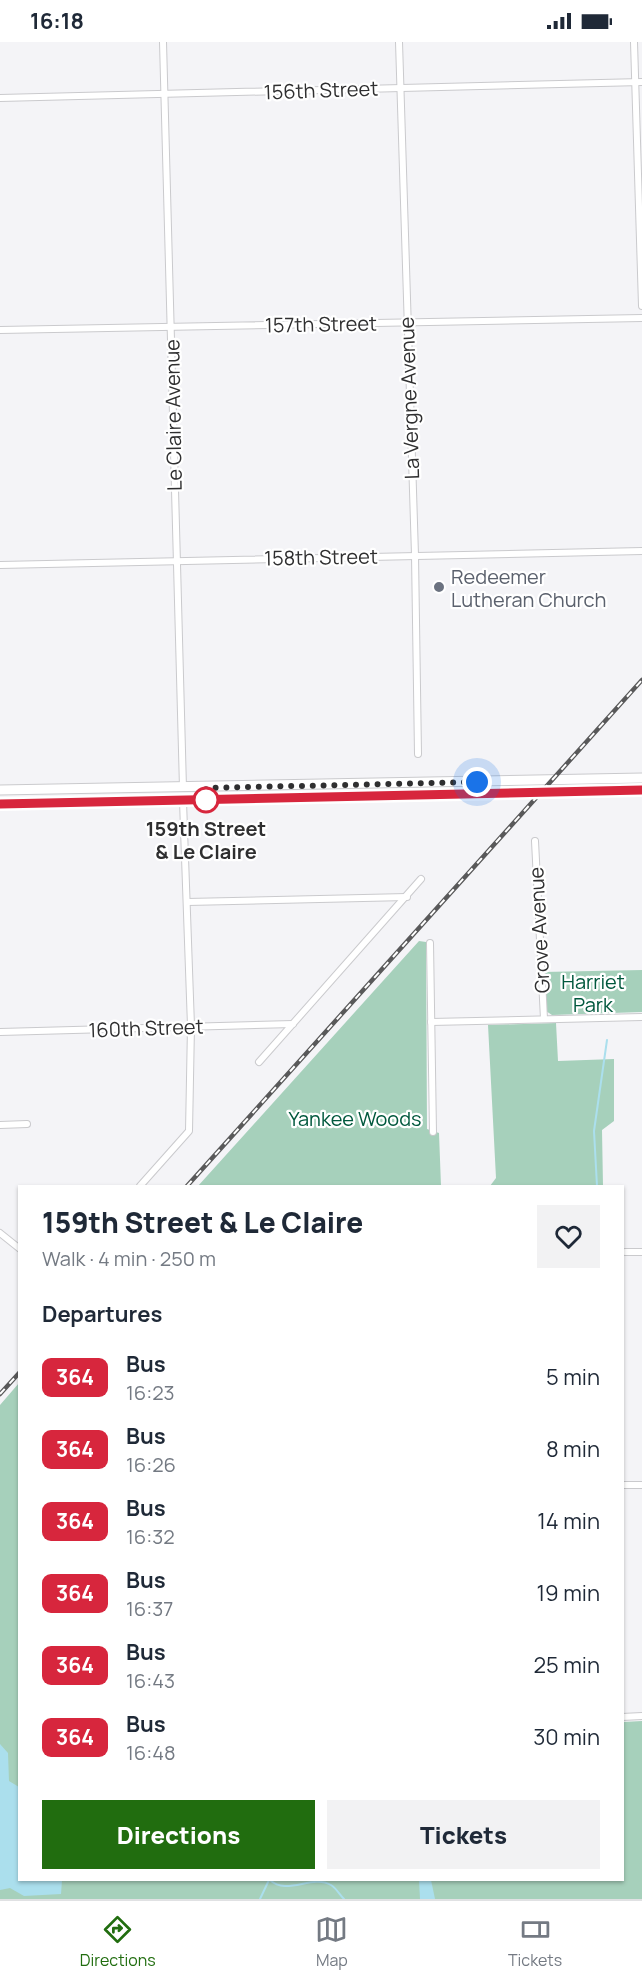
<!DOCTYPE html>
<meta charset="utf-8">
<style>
body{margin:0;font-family:Manrope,sans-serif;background:#f2f2f3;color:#1f2937;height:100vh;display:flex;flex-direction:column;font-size:22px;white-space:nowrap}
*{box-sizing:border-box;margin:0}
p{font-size:20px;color:#747a83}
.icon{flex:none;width:33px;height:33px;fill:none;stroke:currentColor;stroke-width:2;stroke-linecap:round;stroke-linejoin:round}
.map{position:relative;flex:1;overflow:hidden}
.panel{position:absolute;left:18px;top:1143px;width:606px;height:696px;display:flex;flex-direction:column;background:#fff;border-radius:0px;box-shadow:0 2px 4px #0004}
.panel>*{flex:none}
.badge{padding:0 12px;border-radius:9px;font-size:21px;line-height:39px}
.you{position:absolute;width:30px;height:30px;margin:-15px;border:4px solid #fff;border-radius:50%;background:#1a73e8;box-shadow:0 0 0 9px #1a73e833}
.map>.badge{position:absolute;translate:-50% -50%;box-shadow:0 0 0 3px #fff}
h2{padding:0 24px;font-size:22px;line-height:54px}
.round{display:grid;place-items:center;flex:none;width:63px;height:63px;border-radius:0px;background:#f2f2f3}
.summary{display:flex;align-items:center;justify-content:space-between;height:102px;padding:0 24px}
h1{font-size:28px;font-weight:800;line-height:45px}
.cta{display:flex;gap:12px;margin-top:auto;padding:12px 24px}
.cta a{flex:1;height:69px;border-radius:0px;background:#216d0f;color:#fff;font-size:24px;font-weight:800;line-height:69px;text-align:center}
.cta a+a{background:#f2f2f3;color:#1f2937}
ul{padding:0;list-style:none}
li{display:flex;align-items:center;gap:18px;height:72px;padding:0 24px}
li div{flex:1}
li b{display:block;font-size:22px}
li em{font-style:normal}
li .badge{min-width:66px;font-weight:700;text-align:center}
.status{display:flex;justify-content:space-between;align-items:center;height:42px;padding:0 30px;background:#fff;direction:ltr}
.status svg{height:16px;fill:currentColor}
.menu{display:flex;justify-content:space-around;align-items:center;height:84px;border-top:2px solid #e0e1e3;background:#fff;font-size:16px;color:#747a83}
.menu a{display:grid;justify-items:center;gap:3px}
.menu .selected{color:#216d0f}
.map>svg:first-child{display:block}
.green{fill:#a6d0bb}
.water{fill:#abdfed}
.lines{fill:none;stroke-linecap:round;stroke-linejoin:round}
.stream{stroke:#abdfed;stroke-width:2}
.minor-casing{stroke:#cacacd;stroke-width:8}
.primary-casing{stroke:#cacacd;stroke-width:11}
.minor{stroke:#fff;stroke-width:6}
.primary{stroke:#fff;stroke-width:9}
.rail-casing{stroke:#59595a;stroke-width:4.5}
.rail{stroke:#fff;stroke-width:2;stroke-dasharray:7;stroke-linecap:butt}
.line-casing{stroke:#fff;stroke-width:14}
.line{stroke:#d7263d;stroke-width:9}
.walk{stroke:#2f2f30;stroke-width:6;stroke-dasharray:0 10.8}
.worship-dot{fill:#6b7280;stroke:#fff;stroke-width:2}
.stop-dot{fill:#fff;stroke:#d7263d;stroke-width:3}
.labels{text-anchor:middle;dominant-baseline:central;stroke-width:4.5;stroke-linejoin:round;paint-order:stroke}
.street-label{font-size:20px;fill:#2f2f30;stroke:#fff}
.worship-label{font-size:20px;fill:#5b616d;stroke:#fff;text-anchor:start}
.stop-label{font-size:20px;font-weight:bold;fill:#2f2f30;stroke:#fff}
.park-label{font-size:20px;fill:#00583d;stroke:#fff}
</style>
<div class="status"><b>16:18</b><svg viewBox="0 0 49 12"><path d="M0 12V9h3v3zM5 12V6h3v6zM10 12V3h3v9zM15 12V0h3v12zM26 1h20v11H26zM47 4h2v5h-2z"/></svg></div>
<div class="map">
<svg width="642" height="1857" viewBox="0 0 642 1857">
<rect width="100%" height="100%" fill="#f4f4f7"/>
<!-- green -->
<g class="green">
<path d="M 419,899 L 426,900 L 427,1087 L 439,1091 L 441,1144 L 198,1144 Z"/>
<path d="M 642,928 L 642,970 L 552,973 L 546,969 L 543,930 Z"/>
<path d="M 556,981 L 558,1019 L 614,1017 L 614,1079 L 602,1088 L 603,1144 L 490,1144 L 496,1136 L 488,983 Z"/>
<path d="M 19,1341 L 20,1838 L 622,1838 L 623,1680 L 642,1679 L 642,1857 L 0,1857 L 0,1363 Z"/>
</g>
<!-- water -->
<g class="water">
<path d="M 0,1702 L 8,1711 L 9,1739 L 19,1745 L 20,1838 L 62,1838 L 61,1852 L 24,1854 L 10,1846 L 0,1848 Z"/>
<path d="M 419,1838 L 431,1838 L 435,1857 L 420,1857 Z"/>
</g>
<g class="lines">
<!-- stream -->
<g class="stream">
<path d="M 597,1144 L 594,1089 L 607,998"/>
<path d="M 270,1838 C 287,1854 312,1832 331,1843 C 336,1846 340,1853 344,1857"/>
<path d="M 260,1857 L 269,1838"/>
</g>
<!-- minor casing -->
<g class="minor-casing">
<g id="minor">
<path d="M 163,0 L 183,746"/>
<path d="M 399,0 L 415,513 L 418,712"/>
<path d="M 634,0 L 642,264"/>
<path d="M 0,56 L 642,40"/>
<path d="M 0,288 L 642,276"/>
<path d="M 0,523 L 642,509"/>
<path d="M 535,799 L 544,977"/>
<path d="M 187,860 L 407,855"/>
<path d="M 430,901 L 433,1090"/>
<path d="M 431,980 L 642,975"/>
<path d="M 0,990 L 293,982"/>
<path d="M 259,1020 L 421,837"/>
<path d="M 0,1083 L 27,1082"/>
<path d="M 140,1144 L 189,1089 L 191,984 L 183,759"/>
<path d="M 0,1191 L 20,1207"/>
<path d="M 625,1210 L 642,1210"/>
<path d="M 622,1443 L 642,1443"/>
<path d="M 622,1675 L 642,1674"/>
</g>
</g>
<!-- primary casing -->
<g class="primary-casing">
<g id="primary">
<path d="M 0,748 L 642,736"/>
<path d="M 0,762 L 642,748"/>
</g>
</g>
<!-- minor -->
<use href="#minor" class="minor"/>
<!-- primary -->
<use href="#primary" class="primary"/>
<!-- rail casing -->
<g class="rail-casing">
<g id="rail">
<path d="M 187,1144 L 642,638"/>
<path d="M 0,1352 L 20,1330"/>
</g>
</g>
<!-- rail -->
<use href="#rail" class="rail"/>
</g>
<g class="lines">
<!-- line casing -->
<g class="line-casing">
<path id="line" d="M 0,762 L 642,748"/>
</g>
<!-- line -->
<use href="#line" class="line"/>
<!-- walk -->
<path class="walk" d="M 206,758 L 206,746 L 477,740"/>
</g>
<!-- markers -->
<circle class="worship-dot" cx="439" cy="545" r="6"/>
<circle class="stop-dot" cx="206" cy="758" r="12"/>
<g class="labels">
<!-- street labels -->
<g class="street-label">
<text transform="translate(321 48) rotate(-2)">156th Street</text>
<text transform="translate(321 282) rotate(-1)">157th Street</text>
<text transform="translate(409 356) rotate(-92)">La Vergne Avenue</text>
<text transform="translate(173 373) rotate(-91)">Le Claire Avenue</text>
<text transform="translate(321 515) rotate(-1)">158th Street</text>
<text transform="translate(539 888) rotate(-93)">Grove Avenue</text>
<text transform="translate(146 986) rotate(-2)">160th Street</text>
</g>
<!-- worship labels -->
<g class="worship-label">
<text x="451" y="534">Redeemer<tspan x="451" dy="23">Lutheran Church</tspan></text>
</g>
<!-- stop labels -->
<g class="stop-label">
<text x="206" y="786">159th Street<tspan x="206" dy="23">&amp; Le Claire</tspan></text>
</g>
<!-- park labels -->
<g class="park-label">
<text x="593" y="939">Harriet<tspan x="593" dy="23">Park</tspan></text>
<text x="355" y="1076">Yankee Woods</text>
</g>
</g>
</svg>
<div class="you" style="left:477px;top:740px"></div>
<section class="panel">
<div class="summary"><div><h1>159th Street &amp; Le Claire</h1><p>Walk · 4 min · 250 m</p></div><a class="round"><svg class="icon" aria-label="heart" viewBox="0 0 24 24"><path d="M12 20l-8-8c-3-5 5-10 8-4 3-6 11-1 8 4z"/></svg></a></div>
<h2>Departures</h2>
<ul>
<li><span class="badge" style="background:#d7263d;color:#fff">364</span><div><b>Bus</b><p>16:23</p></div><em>5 min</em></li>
<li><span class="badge" style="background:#d7263d;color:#fff">364</span><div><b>Bus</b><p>16:26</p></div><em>8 min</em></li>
<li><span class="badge" style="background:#d7263d;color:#fff">364</span><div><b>Bus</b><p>16:32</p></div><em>14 min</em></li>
<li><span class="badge" style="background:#d7263d;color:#fff">364</span><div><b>Bus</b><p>16:37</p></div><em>19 min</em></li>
<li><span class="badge" style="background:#d7263d;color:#fff">364</span><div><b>Bus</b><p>16:43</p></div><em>25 min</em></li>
<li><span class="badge" style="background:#d7263d;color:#fff">364</span><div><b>Bus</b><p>16:48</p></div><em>30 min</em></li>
</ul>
<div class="cta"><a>Directions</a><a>Tickets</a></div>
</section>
</div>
<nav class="menu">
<a class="selected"><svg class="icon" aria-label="directions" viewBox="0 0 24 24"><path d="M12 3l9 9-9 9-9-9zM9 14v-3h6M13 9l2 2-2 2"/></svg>Directions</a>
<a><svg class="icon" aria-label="map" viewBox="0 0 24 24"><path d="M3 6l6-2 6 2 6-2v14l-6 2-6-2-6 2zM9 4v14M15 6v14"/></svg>Map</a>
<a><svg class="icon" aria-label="tickets" viewBox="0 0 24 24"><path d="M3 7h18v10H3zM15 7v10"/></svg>Tickets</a>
</nav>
